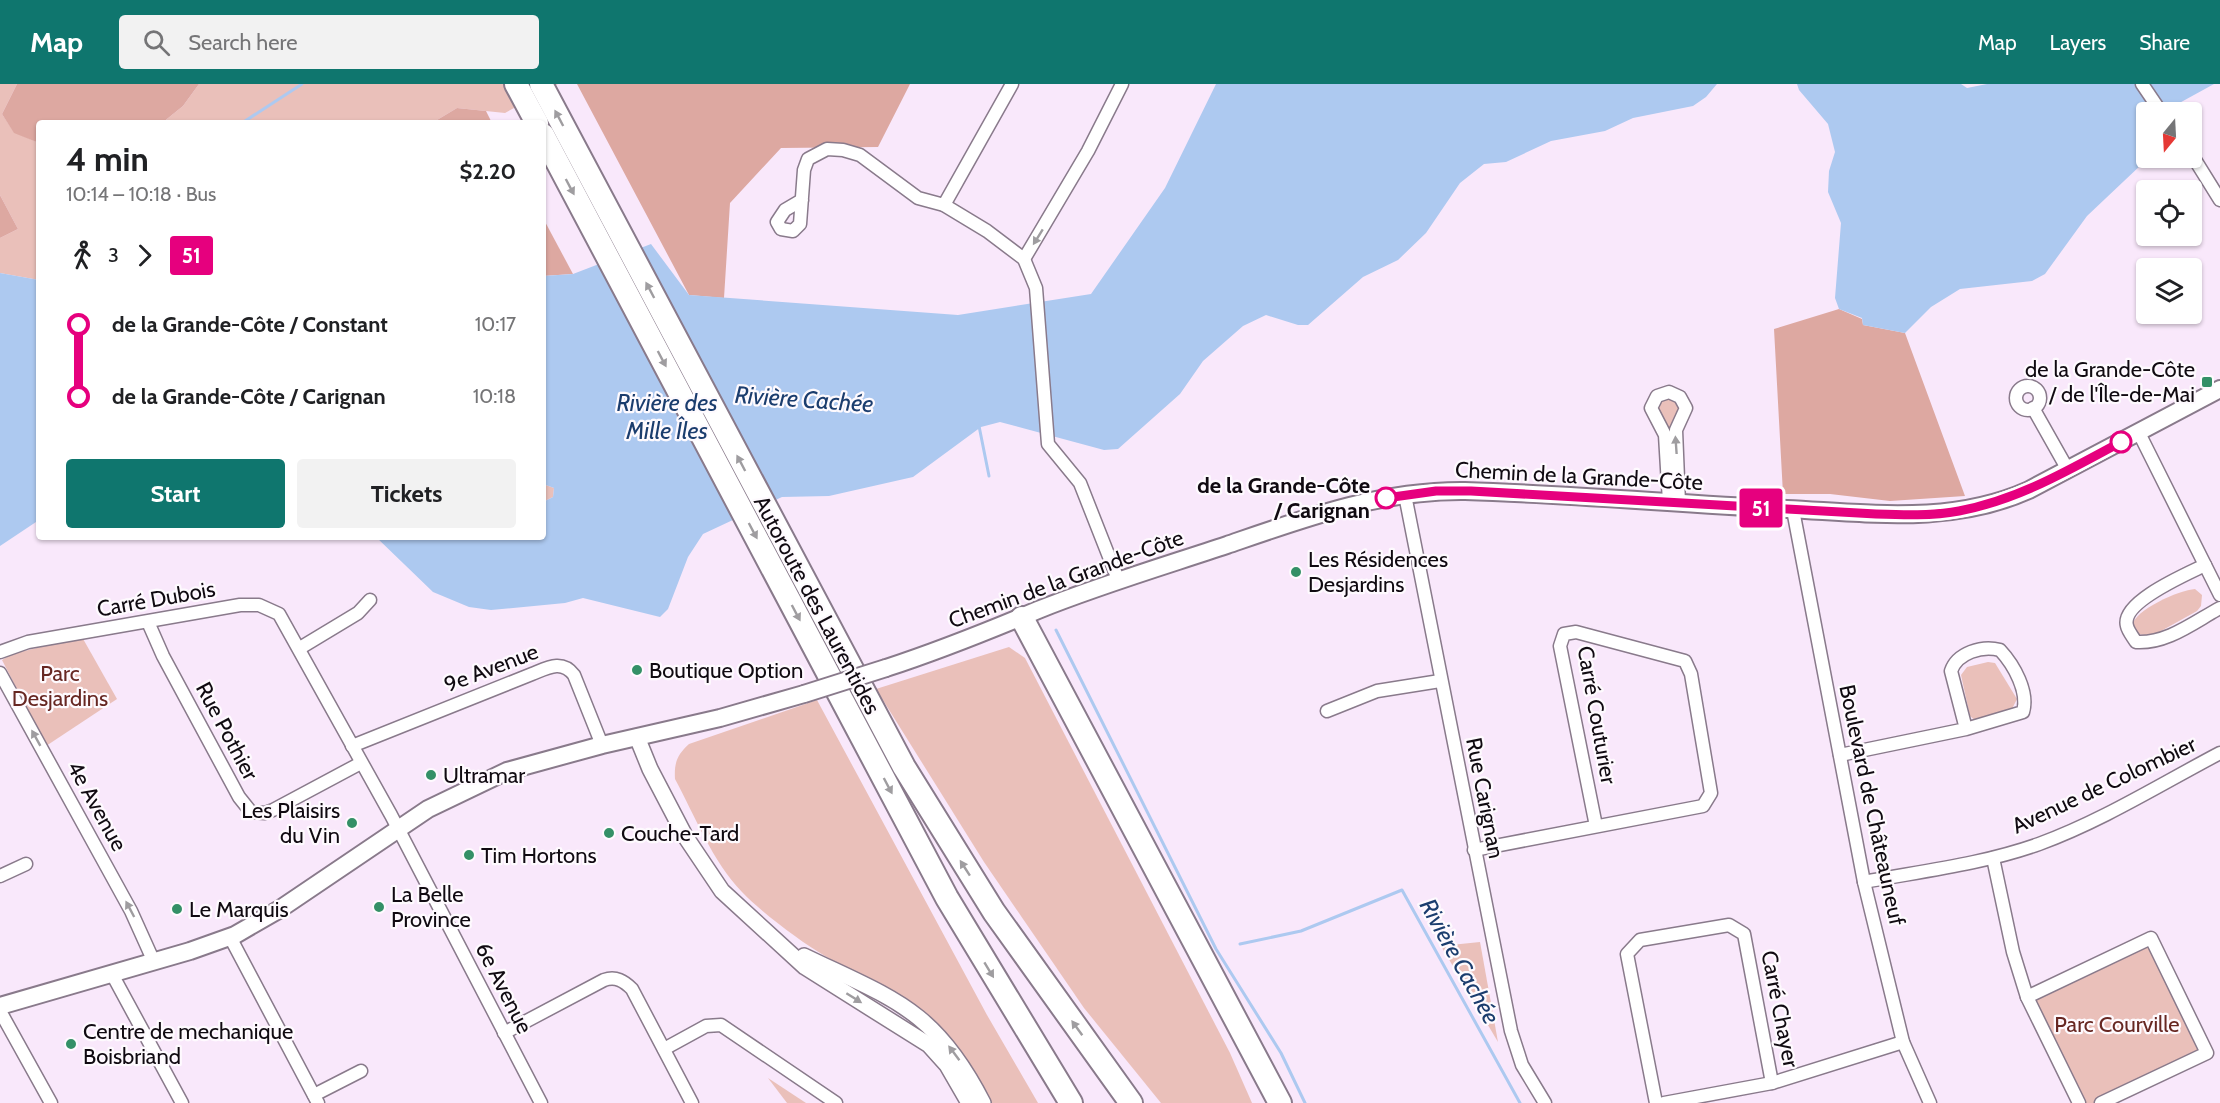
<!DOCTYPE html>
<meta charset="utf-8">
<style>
body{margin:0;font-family:Cabin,sans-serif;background:#f2f2f2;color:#202124;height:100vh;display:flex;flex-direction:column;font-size:22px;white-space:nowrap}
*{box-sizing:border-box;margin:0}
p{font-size:20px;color:#757577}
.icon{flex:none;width:33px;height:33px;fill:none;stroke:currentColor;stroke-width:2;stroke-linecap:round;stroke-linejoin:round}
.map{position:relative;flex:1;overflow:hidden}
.details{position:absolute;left:36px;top:36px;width:510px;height:420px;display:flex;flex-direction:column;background:#fff;border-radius:6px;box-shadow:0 2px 4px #0004}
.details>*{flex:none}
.badge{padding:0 12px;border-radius:4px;font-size:21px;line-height:39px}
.needle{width:39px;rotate:198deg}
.tools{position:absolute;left:2136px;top:18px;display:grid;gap:12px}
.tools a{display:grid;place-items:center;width:66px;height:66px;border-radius:6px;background:#fff;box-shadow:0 2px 4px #0004;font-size:30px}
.map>.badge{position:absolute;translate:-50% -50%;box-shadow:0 0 0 3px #fff}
.legs{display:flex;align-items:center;gap:9px;height:66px;padding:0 30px;font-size:20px}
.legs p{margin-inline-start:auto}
.overview{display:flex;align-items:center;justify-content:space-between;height:102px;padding:0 30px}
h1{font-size:33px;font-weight:700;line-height:45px}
.action{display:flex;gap:12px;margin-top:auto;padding:12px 30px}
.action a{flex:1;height:69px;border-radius:6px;background:#0f766e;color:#fff;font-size:24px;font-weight:700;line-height:69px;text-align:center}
.action a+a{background:#f2f2f2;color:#202124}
ul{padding:0 30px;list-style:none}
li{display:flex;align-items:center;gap:21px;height:72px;font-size:22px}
li i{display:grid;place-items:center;width:9px;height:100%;margin:0 8px;background:currentColor}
li i::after{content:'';width:15px;height:15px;margin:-8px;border:4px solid;border-radius:50%;background:#fff}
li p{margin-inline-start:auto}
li:first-child i{background:linear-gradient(#0000 50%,currentColor 0)}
li:last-child i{background:linear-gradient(currentColor 50%,#0000 0)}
header{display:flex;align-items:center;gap:36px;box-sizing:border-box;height:84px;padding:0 30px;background:#0f766e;color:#fff}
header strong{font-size:28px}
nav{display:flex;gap:33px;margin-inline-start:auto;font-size:21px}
.search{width:420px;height:54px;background:#f2f2f2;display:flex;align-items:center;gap:15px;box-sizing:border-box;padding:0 21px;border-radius:6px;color:#757577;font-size:22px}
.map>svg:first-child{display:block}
.green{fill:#eac0ba}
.forest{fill:#dda8a1}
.water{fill:#adc9f0}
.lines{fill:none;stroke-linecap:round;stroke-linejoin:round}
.stream{stroke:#adc9f0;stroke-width:3}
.minor-casing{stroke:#897a8b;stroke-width:15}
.tertiary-casing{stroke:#897a8b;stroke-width:18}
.secondary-casing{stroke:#897a8b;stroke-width:20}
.motorway-casing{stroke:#897a8b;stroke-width:26}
.minor{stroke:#fff;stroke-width:12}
.tertiary{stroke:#fff;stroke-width:15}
.secondary{stroke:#fff;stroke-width:16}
.motorway{stroke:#fff;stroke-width:22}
.secondary-bridge-casing{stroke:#897a8b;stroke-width:20;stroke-linecap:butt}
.secondary-bridge{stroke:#fff;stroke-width:16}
.oneway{fill:#9f9da0}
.line-1-casing{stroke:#fff;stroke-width:14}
.line-1{stroke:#e6007e;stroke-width:9}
.poi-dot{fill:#349067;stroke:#fefafe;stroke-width:2}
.stop-1-dot{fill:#fff;stroke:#e6007e;stroke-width:3}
.labels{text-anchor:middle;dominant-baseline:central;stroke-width:4.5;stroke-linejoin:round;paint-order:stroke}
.poi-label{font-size:22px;fill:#100a11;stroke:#fefafe;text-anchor:start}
.street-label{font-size:22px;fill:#100a11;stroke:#fefafe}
.stop-label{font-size:22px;font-weight:bold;fill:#100a11;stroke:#fefafe;text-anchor:end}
.park-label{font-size:22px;fill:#672722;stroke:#fefafe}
.water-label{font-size:24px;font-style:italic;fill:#1b3d6e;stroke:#fefafe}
</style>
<header>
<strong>Map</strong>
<div class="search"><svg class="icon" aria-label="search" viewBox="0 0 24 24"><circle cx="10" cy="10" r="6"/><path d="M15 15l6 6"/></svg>Search here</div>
<nav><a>Map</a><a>Layers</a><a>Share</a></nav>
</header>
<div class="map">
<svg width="2220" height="1019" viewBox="0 0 2220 1019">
<rect width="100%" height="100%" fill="#f9e8fb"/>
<!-- green -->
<g class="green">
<path d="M 0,0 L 17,0 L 2,30 L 14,48 L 39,59 L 39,196 L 0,189 L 0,154 L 18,145 L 0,111 Z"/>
<path d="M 199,0 L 558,0 L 505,29 L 457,24 L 432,39 L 162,39 L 183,22 Z"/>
<path d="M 1670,312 L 1681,320 L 1671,353 L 1656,322 L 1660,315 Z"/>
<path d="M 543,400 L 554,404 L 553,413 L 543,418 Z"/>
<path d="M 2195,505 L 2202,511 L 2201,522 L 2197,527 L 2152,552 L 2137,550 L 2132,542 C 2134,526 2179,506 2195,505 Z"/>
<path d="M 82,553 L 117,615 L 46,662 L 2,576 L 12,570 Z"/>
<path d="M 1009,563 L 1025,574 L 1230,969 L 1252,1019 L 1161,1019 L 1084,924 L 984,778 L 876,605 Z"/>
<path d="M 1988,578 L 1995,579 L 2017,615 L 2012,625 L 1978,639 L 1970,632 L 1961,591 L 1967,583 Z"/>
<path d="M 817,616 L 987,931 L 1038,1019 L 991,1019 C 974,992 958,959 935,937 C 903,908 862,893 825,872 C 801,858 761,828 742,808 C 712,777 695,732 675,695 C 674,679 677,671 689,660 Z"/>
<path d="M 2150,852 L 2206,970 L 2101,1019 L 2079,1019 L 2027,913 Z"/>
<path d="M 1480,858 L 1498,958 L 1441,862 Z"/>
<path d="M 768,994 L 806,1019 L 787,1019 Z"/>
</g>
<!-- forest -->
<g class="forest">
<path d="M 17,0 L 199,0 L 183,22 L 162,39 L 39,39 L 39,59 L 14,49 L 2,30 Z"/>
<path d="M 577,0 L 910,0 L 878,63 L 781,64 L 730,119 L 724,214 L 689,211 Z"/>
<path d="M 457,24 L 486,27 L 492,39 L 432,39 Z"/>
<path d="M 0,111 L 18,145 L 0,154 Z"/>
<path d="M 543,134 L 573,190 L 543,192 Z"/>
<path d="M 1839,225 L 1862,235 L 1863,241 L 1905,249 L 1965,412 L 1890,417 L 1830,410 L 1783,410 L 1774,245 Z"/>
</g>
<!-- water -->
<g class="water">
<path d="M 1216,0 L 1717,0 L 1706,13 L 1693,22 L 1633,34 L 1605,47 L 1551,57 L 1506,78 L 1484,80 L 1460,99 L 1426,149 L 1398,176 L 1363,193 L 1308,241 L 1298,241 L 1266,231 L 1243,242 L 1203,277 L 1180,310 L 1118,365 L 1104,366 L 1000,338 L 981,343 L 913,393 L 829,412 L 782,413 L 703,450 L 688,473 L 668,525 L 660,533 L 583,514 L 565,519 L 491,526 L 469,523 L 433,508 L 376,453 L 543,453 L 543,418 L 553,413 L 554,404 L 543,400 L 543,192 L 573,190 L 651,160 L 689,211 L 958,231 L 1091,210 L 1165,104 Z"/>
<path d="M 1797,0 L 1961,0 L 1967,4 L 1987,0 L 2214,0 L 2163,28 L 2146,28 L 2146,65 L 2142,80 L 2087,132 L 2045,190 L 2032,197 L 1960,205 L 1931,223 L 1905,249 L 1863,241 L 1862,234 L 1839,225 L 1835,214 L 1841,139 L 1828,108 L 1829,87 L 1835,68 L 1828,40 L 1799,6 Z"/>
<path d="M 0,189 L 39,196 L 39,436 L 0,462 Z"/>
</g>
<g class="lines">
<!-- stream -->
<g class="stream">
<path d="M 242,39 L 302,0"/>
<path d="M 979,342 L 989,392"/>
<path d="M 1056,546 L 1216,865 L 1281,969 L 1305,1019"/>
<path d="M 1240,860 L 1301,847 L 1402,806 L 1520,1019"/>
</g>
<!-- minor casing -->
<g class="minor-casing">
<g id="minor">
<path d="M 2142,0 L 2161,28"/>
<path d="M 2192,71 L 2220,116"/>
<path d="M 802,116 L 785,126 L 777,138 L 781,145 L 793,147 L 800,140 L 804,86 L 808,75 L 827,65 L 843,66 L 860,71 L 918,114 L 944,121 L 987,147 L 1024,175 L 1036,204 L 1048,360 L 1080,399 L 1119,498"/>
<path d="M 944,121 L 1012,0"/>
<path d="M 1024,175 L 1088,67 L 1122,0"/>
<circle cx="2028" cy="314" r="12"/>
<path d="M 2033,324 L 2068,386"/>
<path d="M 2139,349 L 2220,511"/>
<path d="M 1405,411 L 1511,947 L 1522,981 L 1545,1019"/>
<path d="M 1669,418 L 1665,351 L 1651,324 L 1657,312 L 1669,308 L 1680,313 L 1686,324 L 1676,346 L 1679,419"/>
<path d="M 1793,426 L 1864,798 L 1903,958 L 1930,1019"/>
<path d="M 2205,481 C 2187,490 2120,518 2127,542 C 2128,547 2133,553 2136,558 C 2167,560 2194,538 2220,524"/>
<path d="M 148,538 L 163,572 L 239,713 L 251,728 L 265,729 L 273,726 L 361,679"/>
<path d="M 300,564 L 358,529 L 370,516"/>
<path d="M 0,568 L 28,558 L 240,521 L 259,521 L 279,530 L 391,731 L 541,1019"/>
<path d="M 0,589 L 131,827 L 154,878"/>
<path d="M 1327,627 L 1377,607 L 1440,597"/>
<path d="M 352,662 L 532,590 C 547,584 562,575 574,591 L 602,661"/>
<path d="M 1840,671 L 1966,645 L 2023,628 C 2029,608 2014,581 2000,566 C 1982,561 1957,569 1951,587 L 1966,645"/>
<path d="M 1474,766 L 1703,722 L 1711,709 L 1691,590 L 1685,577 L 1576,548 L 1564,550 L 1560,562 L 1596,742"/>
<path d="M 1993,774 L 2013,868 L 2027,913 L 2079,1019"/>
<path d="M 0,792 L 26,780"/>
<path d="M 1864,798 C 1923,787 1983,780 2039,760 C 2102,737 2161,700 2220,669"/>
<path d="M 230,853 L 318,1019"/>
<path d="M 112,890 L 182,1019"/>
<path d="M 2027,913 L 2151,854 L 2207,969 L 2101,1019"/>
<path d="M 0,927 L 51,1019"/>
<path d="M 504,949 L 604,896 C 616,892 624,897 632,905 L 692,1019"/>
<path d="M 664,965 L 706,942 L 721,941 L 836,1019"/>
<path d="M 314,1011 L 361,987"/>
<path d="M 1656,1019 L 1627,870 L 1640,856 L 1729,841 L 1744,850 L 1772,999"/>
<path d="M 1664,1019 L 1772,999 L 1903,958"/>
</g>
</g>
<!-- tertiary casing -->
<g class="tertiary-casing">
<g id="tertiary">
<path d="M 637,653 L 650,685 L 685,752 L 722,807 L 805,883 L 929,961 L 947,981 L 969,1019"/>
<path d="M 804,872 C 893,915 935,925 983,1019"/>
</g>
</g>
<!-- secondary casing -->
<g class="secondary-casing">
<g id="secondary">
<path d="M 886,584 C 938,567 988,547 1038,526 C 1100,501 1164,482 1227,461 C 1305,434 1381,406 1465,407 C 1572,410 1679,420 1787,425 C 1869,429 1951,441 2029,406 L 2220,305"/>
<path d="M 0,922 L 190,867 L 235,851 L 280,825 L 428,725 L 507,687 L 602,661 L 720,634 L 804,610"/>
</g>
</g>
<!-- motorway casing -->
<g class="motorway-casing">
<g id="motorway">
<path d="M 516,0 L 537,39"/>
<path d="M 541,0 L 904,683 L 994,828 L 1131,1019"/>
<path d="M 543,51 L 947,814 L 1071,1019"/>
<path d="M 1022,534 L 1280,1019"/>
</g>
</g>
<!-- minor -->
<use href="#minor" class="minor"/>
<!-- tertiary -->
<use href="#tertiary" class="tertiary"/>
<!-- secondary -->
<use href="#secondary" class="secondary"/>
<!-- motorway -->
<use href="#motorway" class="motorway"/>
<!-- secondary-bridge casing -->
<g class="secondary-bridge-casing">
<path id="secondary-bridge" d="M 804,610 L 886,584"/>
</g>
<!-- secondary-bridge -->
<use href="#secondary-bridge" class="secondary-bridge"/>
</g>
<!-- one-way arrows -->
<defs><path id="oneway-solid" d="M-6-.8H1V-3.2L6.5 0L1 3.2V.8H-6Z" transform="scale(1.5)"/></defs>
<g class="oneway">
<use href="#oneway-solid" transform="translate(559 34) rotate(-118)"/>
<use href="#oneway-solid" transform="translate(570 103) rotate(62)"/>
<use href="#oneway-solid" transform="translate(1038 153) rotate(122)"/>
<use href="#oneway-solid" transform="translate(650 206) rotate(-118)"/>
<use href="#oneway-solid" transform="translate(662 275) rotate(62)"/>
<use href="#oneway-solid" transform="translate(1676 361) rotate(-94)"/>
<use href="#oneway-solid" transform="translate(741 379) rotate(-118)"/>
<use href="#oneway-solid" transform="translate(753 447) rotate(62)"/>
<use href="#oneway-solid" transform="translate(796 529) rotate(62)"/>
<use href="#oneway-solid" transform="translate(36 654) rotate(-119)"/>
<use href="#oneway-solid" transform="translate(888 702) rotate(62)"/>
<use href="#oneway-solid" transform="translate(965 784) rotate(-123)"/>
<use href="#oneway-solid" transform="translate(130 825) rotate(-118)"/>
<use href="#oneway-solid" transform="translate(989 886) rotate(59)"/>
<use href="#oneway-solid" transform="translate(854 914) rotate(32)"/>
<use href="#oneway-solid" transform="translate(1077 944) rotate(-126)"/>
<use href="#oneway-solid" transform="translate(954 969) rotate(-127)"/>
</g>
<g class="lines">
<!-- line-1 casing -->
<g class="line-1-casing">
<path id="line-1" d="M 1386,414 L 1436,407 L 1471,407 L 1876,430 C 1903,431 1932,432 1959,427 C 2018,416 2069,386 2121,358"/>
</g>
<!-- line-1 -->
<use href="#line-1" class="line-1"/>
</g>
<!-- markers -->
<g class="poi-dot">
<rect x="2201" y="292" width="12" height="12" rx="3"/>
<circle cx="1296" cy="488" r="6"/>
<circle cx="637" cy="586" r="6"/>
<circle cx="431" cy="691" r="6"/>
<circle cx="352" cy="739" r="6"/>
<circle cx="609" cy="749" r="6"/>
<circle cx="469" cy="771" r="6"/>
<circle cx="379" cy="823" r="6"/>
<circle cx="177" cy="825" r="6"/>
<circle cx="71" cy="960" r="6"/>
</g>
<g class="stop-1-dot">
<circle cx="2121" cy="358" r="10"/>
<circle cx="1386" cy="414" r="10"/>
</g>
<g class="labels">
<!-- poi labels -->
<g class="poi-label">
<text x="2195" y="285" text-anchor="end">de la Grande-Côte<tspan x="2195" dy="25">/ de l'Île-de-Mai</tspan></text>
<text x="1308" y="475">Les Résidences<tspan x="1308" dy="25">Desjardins</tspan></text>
<text x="649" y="586">Boutique Option</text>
<text x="443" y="691">Ultramar</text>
<text x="340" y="726" text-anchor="end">Les Plaisirs<tspan x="340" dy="25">du Vin</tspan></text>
<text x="621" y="749">Couche-Tard</text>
<text x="481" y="771">Tim Hortons</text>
<text x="391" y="810">La Belle<tspan x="391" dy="25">Province</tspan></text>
<text x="189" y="825">Le Marquis</text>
<text x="83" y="947">Centre de mechanique<tspan x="83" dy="25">Boisbriand</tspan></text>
</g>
<!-- street labels -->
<g class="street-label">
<text transform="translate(1579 392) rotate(3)">Chemin de la Grande-Côte</text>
<text transform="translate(1066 495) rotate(-20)">Chemin de la Grande-Côte</text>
<text transform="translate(156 515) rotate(-10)">Carré Dubois</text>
<text transform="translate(817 521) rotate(62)">Autoroute des Laurentides</text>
<text transform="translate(491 584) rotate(-21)">9e Avenue</text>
<text transform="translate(1597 631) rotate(80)">Carré Couturier</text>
<text transform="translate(227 647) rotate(62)">Rue Pothier</text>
<text transform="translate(2104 701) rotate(-25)">Avenue de Colombier</text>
<text transform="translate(1485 714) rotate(79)">Rue Carignan</text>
<text transform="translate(1872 721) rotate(78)">Boulevard de Châteauneuf</text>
<text transform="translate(97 722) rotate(61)">4e Avenue</text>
<text transform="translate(504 904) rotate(63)">6e Avenue</text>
<text transform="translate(1780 925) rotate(79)">Carré Chayer</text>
</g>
<!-- stop labels -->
<g class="stop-label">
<text x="1370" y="401">de la Grande-Côte<tspan x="1370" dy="25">/ Carignan</tspan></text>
</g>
<!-- park labels -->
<g class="park-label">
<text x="60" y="589">Parc<tspan x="60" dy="25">Desjardins</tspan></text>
<text x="2117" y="940">Parc Courville</text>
</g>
<!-- water labels -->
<g class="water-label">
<text transform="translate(804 315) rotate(4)">Rivière Cachée</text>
<text x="667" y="318">Rivière des<tspan x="667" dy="28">Mille Îles</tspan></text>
<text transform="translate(1460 877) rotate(61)">Rivière Cachée</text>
</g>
</g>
</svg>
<div class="tools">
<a><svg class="needle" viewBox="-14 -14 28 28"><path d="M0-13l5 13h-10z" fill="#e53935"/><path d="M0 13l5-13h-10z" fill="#757577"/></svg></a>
<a><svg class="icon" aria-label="locate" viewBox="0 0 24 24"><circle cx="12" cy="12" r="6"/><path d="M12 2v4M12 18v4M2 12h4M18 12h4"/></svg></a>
<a><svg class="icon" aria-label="layers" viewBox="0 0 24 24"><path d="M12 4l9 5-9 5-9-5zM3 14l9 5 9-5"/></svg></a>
</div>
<b class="badge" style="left:1761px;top:424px;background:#e6007e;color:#fff">51</b>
<section class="details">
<div class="overview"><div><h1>4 min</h1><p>10:14 – 10:18 · Bus</p></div><b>$2.20</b></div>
<div class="legs"><svg class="icon" aria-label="walk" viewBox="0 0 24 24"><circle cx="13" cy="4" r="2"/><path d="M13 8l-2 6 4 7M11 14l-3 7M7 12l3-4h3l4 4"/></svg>3<svg class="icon" aria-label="forward" viewBox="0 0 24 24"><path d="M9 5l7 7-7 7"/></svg><b class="badge" style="background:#e6007e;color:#fff">51</b></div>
<ul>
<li><i style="color:#e6007e"></i><b>de la Grande-Côte / Constant</b><p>10:17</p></li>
<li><i style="color:#e6007e"></i><b>de la Grande-Côte / Carignan</b><p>10:18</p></li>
</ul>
<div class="action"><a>Start</a><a>Tickets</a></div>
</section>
</div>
